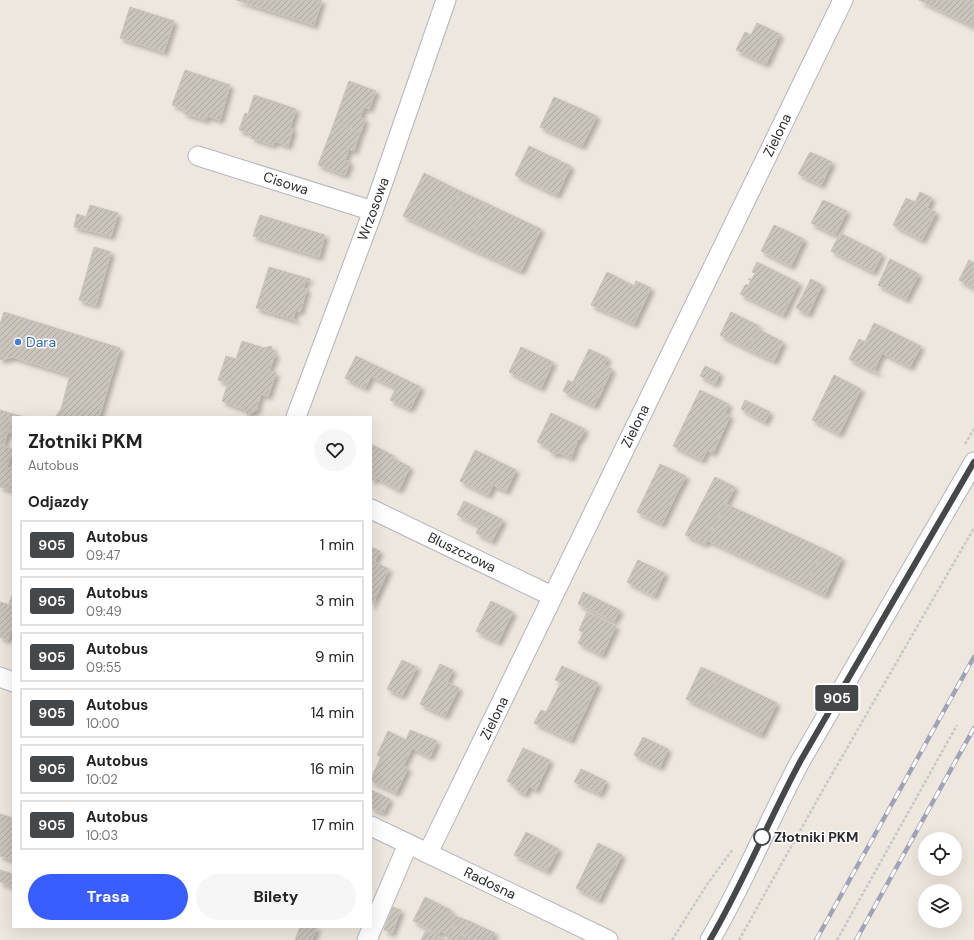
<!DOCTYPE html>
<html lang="pl">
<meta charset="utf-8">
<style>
body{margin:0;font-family:"DM Sans",sans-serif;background:#f6f6f6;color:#222;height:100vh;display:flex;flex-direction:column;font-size:15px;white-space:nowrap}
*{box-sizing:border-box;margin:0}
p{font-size:13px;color:#767676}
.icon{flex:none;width:22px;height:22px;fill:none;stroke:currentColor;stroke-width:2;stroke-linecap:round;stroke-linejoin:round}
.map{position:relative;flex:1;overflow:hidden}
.sheet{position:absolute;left:12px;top:416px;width:360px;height:512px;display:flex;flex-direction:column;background:#fff;border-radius:0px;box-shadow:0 4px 16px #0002}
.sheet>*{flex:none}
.badge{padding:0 8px;border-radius:3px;font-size:14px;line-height:26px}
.fabs{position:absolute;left:918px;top:832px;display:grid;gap:8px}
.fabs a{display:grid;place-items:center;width:44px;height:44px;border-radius:50%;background:#fff;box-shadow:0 4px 16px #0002;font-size:20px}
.map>.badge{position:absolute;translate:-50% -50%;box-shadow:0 0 0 2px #fff}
h2{padding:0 16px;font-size:15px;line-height:36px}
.round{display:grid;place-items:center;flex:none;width:42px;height:42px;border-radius:21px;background:#f6f6f6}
.headline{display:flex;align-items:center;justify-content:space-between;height:68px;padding:0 16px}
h1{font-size:19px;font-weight:700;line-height:30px}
.cta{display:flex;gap:8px;margin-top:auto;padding:8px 16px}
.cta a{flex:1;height:46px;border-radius:24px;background:#3a5dff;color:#fff;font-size:16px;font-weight:700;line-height:46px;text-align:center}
.cta a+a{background:#f6f6f6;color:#222}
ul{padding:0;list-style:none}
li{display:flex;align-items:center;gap:12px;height:50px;margin:0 8px 6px;padding:0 8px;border:2px solid #e0e0e0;border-radius:0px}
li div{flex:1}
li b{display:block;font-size:15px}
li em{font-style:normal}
li .badge{min-width:44px;font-weight:700;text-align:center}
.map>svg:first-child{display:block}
.building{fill:url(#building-hatch);stroke:#cac3b7;filter:url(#shadow)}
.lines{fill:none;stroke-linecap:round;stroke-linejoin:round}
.minor-casing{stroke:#b2b4c0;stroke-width:21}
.path{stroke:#c8c8c8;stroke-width:2.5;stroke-dasharray:3 2;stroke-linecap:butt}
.minor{stroke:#fff;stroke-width:19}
.rail-casing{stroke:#a0a3b7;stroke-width:4.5}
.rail{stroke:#fff;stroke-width:3;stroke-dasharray:9;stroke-linecap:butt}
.line-casing{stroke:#fff;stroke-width:9}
.line{stroke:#45484a;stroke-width:6}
.shop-dot{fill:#3f7fe0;stroke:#fff;stroke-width:1.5}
.stop-dot{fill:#fff;stroke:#45484a;stroke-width:2}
.labels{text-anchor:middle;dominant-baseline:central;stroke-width:3;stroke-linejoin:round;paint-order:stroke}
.street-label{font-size:14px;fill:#2c2c2c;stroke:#fff}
.shop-label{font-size:14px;fill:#366cbe;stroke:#fff;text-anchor:start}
.stop-label{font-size:14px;font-weight:bold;fill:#2c2c2c;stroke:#fff;text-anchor:start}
</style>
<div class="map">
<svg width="974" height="940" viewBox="0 0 974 940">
<defs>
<pattern id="building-hatch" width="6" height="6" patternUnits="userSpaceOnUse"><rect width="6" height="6" fill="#c9c5bc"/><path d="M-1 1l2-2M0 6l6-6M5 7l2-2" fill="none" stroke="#ada9a2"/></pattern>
<filter id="shadow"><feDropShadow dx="3.5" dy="3.5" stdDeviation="2" flood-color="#0004"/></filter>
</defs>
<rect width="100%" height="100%" fill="#eee7de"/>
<!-- building -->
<g class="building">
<path d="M 236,0 L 322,0 L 314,25 Z"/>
<path d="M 919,0 L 974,0 L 974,27 Z"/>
<path d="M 130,7 L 174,21 L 164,52 L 120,38 Z"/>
<path d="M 757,23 L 780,34 L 766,64 L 736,50 L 745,32 L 751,35 Z"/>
<path d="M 185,70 L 230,85 L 220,120 L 207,116 L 206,120 L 183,113 L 185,109 L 172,105 Z"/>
<path d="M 349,81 L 376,91 L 369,109 L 364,107 L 360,118 L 365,119 L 361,132 L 334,123 Z"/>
<path d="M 254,95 L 296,109 L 290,128 L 293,129 L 288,146 L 275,141 L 273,145 L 251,138 L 252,134 L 239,130 L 245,113 L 248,114 Z"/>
<path d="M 554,97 L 597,116 L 582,146 L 540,127 Z"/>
<path d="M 334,123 L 360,133 L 354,151 L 349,149 L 345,160 L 350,162 L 345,175 L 318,165 Z"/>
<path d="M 529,146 L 571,166 L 557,195 L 515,175 Z"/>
<path d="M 810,152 L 832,162 L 821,185 L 798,174 Z"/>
<path d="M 424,173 L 460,191 L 440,233 L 403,216 Z"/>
<path d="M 460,191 L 486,203 L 466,246 L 440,233 Z"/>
<path d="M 920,192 L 932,198 L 927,208 L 936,212 L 922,240 L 893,225 L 906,198 L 915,202 Z"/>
<path d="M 823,200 L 847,211 L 835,235 L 811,223 Z"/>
<path d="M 486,203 L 541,229 L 521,271 L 466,246 Z"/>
<path d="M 90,205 L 118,213 L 111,236 L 74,227 L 77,214 L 86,217 Z"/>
<path d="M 260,215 L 325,235 L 319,257 L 253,236 Z"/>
<path d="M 774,225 L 804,239 L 791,266 L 761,251 Z"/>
<path d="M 840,233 L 882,254 L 873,272 L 831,251 Z"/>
<path d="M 94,247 L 111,252 L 96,305 L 79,300 Z"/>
<path d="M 890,259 L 919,274 L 906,299 L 878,285 Z"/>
<path d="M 969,260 L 974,263 L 974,288 L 959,280 Z"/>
<path d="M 757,262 L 799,283 L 783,315 L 740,294 L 746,284 L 748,286 L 751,280 L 748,279 L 752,279 L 755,273 L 752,272 Z"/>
<path d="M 269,267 L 310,279 L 309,281 L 306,280 L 303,288 L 307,289 L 300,312 L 296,310 L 293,318 L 297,321 L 256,308 Z"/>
<path d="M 607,272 L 634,286 L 636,281 L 651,288 L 634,324 L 591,305 Z"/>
<path d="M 811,279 L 822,285 L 808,314 L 796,308 Z"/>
<path d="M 4,312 L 120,348 L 99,417 L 55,417 L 61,409 L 70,375 L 13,357 L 0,360 L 0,324 Z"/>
<path d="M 731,312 L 759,326 L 748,349 L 720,335 Z"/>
<path d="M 874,323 L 921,346 L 910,367 L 882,353 L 874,370 L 878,372 L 877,373 L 849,359 L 859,339 L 865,342 Z"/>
<path d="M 758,329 L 783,342 L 774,361 L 748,349 Z"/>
<path d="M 242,341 L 264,348 L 271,346 L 276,357 L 274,358 L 269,371 L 276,373 L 268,396 L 261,394 L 257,407 L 258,409 L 248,415 L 244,409 L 222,401 L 228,383 L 218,380 L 226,356 L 236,359 Z"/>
<path d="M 521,347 L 553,362 L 541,388 L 509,372 Z"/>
<path d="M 589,349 L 608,358 L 604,365 L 612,369 L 600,395 L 573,382 Z"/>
<path d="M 356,356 L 421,387 L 410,409 L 390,400 L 396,388 L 371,376 L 365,388 L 345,378 Z"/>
<path d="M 705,366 L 720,373 L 715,384 L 700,376 Z"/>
<path d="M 834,375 L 861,389 L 839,434 L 812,420 Z"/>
<path d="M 568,380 L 600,395 L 594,406 L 563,391 Z"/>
<path d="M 700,390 L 729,404 L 725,413 L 730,416 L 713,453 L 707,450 L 702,460 L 673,446 Z"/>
<path d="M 745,400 L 770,412 L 765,422 L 741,409 Z"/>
<path d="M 0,410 L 13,414 L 8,432 L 0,430 Z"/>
<path d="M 551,413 L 585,429 L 580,439 L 578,439 L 571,458 L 560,453 L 555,454 L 550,452 L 549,447 L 537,442 Z"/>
<path d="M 13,414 L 25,417 L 13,417 L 13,434 L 8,432 Z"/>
<path d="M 0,430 L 8,432 L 3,446 L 13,449 L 7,467 L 13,469 L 8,489 L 0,487 Z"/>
<path d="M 371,444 L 394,456 L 393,458 L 410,467 L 399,490 L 375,477 L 374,481 L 371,480 Z"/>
<path d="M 475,450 L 516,470 L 506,491 L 493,485 L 488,495 L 460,481 Z"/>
<path d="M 660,464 L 686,476 L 674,499 L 649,487 Z"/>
<path d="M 13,474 L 13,491 L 8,489 Z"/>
<path d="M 715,477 L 735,487 L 705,544 L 685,535 Z"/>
<path d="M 649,487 L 674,499 L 662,524 L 637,512 Z"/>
<path d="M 464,501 L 487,512 L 479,526 L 457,515 Z"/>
<path d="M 726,504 L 824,549 L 806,586 L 707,540 Z"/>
<path d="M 487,512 L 503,520 L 492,541 L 476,533 Z"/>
<path d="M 371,547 L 380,551 L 374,562 L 389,569 L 371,607 Z"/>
<path d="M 824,549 L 842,558 L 825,595 L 806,586 Z"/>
<path d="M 638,560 L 665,573 L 654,596 L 627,582 Z"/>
<path d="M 13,592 L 13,606 L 9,604 Z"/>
<path d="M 583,592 L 620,610 L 614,621 L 578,604 Z"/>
<path d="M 491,601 L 513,612 L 498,642 L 476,631 Z"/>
<path d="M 0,602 L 13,606 L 13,623 L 8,640 L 0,637 Z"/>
<path d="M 587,612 L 616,626 L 602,655 L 578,643 L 583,633 L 579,630 Z"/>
<path d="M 402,660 L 417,667 L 402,696 L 387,689 Z"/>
<path d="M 440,664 L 453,670 L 447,682 L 459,688 L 445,716 L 420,704 Z"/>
<path d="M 562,666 L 598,683 L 585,711 L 554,696 L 561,682 L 555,680 Z"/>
<path d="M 701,667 L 719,675 L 703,707 L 686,699 Z"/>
<path d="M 719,675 L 777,703 L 761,735 L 703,707 Z"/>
<path d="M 554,696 L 585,711 L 571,740 L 534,723 L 541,710 L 546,712 Z"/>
<path d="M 410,730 L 437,741 L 430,757 L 412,748 L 403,766 L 408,768 L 396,793 L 371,781 L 371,778 L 381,757 L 377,755 L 388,731 L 406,740 Z"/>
<path d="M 643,737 L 668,749 L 660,767 L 634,755 Z"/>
<path d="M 523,748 L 550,760 L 536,790 L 529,786 L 525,794 L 515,789 L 516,786 L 507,781 Z"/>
<path d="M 581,769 L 606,781 L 600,794 L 574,782 Z"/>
<path d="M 371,790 L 390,799 L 383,813 L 371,808 Z"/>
<path d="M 0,814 L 13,818 L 13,860 L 0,856 Z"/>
<path d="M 526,832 L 559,849 L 547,871 L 514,855 Z"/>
<path d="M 598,843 L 622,855 L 599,900 L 576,888 Z"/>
<path d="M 0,870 L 13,874 L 13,887 L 0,882 Z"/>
<path d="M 425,897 L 451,910 L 450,913 L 458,917 L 449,935 L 440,931 L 439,934 L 413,921 Z"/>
<path d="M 393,907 L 401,910 L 392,933 L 384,930 Z"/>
<path d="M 458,917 L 469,921 L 461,940 L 447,940 Z"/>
<path d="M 469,921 L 495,933 L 491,940 L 461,940 Z"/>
<path d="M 300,927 L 317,927 L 312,940 L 295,940 Z"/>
<path d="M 426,930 L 445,940 L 421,940 Z"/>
</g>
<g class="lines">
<!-- minor casing -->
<g class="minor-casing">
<g id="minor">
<path d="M 198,156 L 373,211"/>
<path d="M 296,417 L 373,211 L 446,0"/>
<path d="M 371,509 L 552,596"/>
<path d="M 0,677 L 13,682"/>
<path d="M 371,826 L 608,940"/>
<path d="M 428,853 L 843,0"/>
<path d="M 367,940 L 408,844"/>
<path d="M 710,940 C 744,883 769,819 801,760 L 974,462"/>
</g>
</g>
<!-- path -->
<g class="path">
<path d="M 965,444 L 974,429"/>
<path d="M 672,940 L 708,883 L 733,849"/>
<path d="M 739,940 L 824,788 L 974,528"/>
<path d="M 837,940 L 957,725"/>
</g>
<!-- minor -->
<use href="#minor" class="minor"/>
<!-- rail casing -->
<g class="rail-casing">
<g id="rail">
<path d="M 816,940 L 974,657"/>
<path d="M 856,940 L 974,728"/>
</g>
</g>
<!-- rail -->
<use href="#rail" class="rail"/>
</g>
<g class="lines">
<!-- line casing -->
<g class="line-casing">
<path id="line" d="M 710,940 C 744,882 769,819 801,760 L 974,462"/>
</g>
<!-- line -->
<use href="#line" class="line"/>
</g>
<!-- markers -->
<circle class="shop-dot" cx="18" cy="342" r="4"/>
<circle class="stop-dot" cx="762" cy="837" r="8"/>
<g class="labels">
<!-- street labels -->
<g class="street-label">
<text transform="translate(777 135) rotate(-64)">Zielona</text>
<text transform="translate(286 183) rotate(18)">Cisowa</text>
<text transform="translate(373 209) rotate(-70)">Wrzosowa</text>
<text transform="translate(635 426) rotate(-64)">Zielona</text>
<text transform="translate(462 552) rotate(26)">Bluszczowa</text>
<text transform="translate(494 718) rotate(-64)">Zielona</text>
<text transform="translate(490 883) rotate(26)">Radosna</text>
</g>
<!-- shop labels -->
<g class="shop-label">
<text x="26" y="342">Dara</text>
</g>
<!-- stop labels -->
<g class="stop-label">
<text x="774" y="837">Złotniki PKM</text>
</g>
</g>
</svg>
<div class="fabs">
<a><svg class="icon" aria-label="locate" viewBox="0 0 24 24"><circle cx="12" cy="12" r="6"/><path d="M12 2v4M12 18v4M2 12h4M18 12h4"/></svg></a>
<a><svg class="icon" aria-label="layers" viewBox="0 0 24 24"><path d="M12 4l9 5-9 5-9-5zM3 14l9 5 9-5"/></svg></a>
</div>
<b class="badge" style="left:837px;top:698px;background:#45484a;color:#fff">905</b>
<section class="sheet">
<div class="headline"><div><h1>Złotniki PKM</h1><p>Autobus</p></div><a class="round"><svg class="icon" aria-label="heart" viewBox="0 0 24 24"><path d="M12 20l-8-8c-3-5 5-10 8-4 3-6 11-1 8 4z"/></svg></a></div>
<h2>Odjazdy</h2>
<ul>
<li><span class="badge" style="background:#45484a;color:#fff">905</span><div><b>Autobus</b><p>09:47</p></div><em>1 min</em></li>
<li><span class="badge" style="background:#45484a;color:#fff">905</span><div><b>Autobus</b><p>09:49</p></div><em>3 min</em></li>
<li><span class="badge" style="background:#45484a;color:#fff">905</span><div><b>Autobus</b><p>09:55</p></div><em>9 min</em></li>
<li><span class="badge" style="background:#45484a;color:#fff">905</span><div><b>Autobus</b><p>10:00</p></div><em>14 min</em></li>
<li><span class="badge" style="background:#45484a;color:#fff">905</span><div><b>Autobus</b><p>10:02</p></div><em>16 min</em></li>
<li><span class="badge" style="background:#45484a;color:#fff">905</span><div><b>Autobus</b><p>10:03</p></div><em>17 min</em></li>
</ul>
<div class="cta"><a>Trasa</a><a>Bilety</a></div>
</section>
</div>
